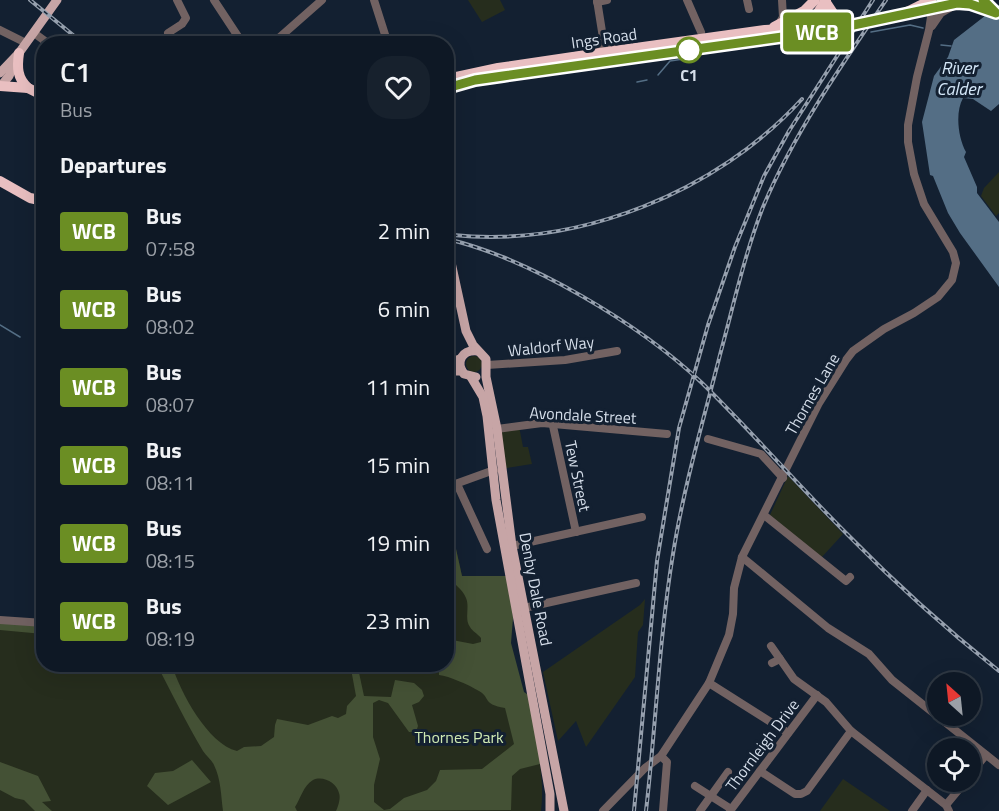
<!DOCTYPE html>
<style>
body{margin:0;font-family:"Titillium Web",sans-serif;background:#17212d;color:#f1f3f6;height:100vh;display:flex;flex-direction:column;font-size:22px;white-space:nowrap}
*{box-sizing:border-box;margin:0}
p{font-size:20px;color:#9ba0a7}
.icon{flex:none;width:33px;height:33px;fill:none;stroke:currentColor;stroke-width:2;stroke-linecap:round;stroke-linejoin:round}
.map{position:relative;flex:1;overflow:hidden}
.panel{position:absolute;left:36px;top:36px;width:418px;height:636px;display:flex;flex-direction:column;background:#0e1825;border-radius:24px;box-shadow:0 6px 24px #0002,0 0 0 2px #2e3742}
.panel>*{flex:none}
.badge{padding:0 12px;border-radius:4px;font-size:21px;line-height:39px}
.needle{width:39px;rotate:333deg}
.tools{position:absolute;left:927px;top:672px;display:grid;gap:12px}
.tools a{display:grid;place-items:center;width:54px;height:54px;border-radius:50%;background:#0e1825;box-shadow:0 6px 24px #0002,0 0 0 2px #2e3742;font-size:30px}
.map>.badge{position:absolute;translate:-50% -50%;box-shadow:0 0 0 3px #fff}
h2{padding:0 24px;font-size:22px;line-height:54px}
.round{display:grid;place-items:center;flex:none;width:63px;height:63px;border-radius:24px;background:#17212d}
.summary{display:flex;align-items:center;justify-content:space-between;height:102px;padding:0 24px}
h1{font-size:28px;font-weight:600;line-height:45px}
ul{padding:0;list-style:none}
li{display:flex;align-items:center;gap:18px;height:78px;padding:0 24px}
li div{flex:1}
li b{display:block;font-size:22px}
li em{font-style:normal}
li .badge{min-width:66px;font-weight:700;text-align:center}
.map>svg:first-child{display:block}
.green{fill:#262d1d}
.forest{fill:#445135}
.water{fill:#546e85}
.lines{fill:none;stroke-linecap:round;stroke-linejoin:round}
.stream{stroke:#546e85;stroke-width:1.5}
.minor{stroke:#726262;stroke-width:8}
.major{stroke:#c7a5a6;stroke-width:9}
.highway{stroke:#e9bfc1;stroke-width:10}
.rail-casing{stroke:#96a0ae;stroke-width:4}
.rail{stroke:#132031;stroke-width:1.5;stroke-dasharray:4.5;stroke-linecap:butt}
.line-casing{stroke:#fff;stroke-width:14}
.line{stroke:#6b8e23;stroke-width:9}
.stop-dot{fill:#fff;stroke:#6b8e23;stroke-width:3}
.labels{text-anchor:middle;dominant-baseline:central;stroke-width:6;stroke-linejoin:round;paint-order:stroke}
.street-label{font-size:16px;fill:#d5deea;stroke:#132031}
.stop-label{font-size:16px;font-weight:bold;fill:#d5deea;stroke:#132031}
.park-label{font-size:16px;fill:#d0eab3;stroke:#132031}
.water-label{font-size:18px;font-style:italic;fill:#d4e7f8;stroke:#132031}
</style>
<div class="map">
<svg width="999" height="811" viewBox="0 0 999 811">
<rect width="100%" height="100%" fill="#132031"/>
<!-- green -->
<g class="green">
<path d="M 468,0 L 500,0 L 505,10 L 482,22 Z"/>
<path d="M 999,172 L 999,213 L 996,216 L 981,196 L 984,188 Z"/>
<circle cx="474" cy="364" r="8"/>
<path d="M 519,426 L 523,447 L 528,447 L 532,464 L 501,469 L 497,429 Z"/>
<path d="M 788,476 L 843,534 L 821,558 L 770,515 Z"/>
<path d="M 447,508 L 462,576 L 501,576 C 505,606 508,637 516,667 C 527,713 547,763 541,811 L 0,811 L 0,620 L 43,623 L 44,664 L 447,664 Z"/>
<path d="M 645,599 L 643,625 L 638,632 L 635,677 L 586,747 L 576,721 L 558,741 L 543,672 L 640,605 Z"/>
<path d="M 843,779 L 890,811 L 820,811 Z"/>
</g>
<!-- forest -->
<g class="forest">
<path d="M 447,508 L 462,576 L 510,576 L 513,618 L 511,643 L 524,692 L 533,698 L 544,763 L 520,769 L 512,776 L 511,810 L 336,811 C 338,807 341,798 339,793 C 337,783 323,775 313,780 C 303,786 301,798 295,807 L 297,811 L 223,811 C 221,796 221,779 214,765 C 212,760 206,756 203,751 C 186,722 172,694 157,665 L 172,665 C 180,692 208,744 237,751 L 244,747 L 261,746 L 274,737 L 275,725 L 277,719 L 308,725 L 332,716 L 338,718 L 346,714 L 347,706 L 356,696 L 351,669 L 358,668 L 364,696 L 391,697 L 395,680 L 414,683 L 422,690 L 424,696 L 419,702 L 412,705 L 418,726 L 416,732 L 409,732 L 388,703 L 379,700 L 373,703 L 373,737 L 380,759 L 374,785 L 374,802 L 384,810 L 390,809 L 404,798 L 427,790 L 436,781 L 440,770 L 482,769 L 514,744 L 505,708 C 482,704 491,698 479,691 C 469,685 449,676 439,675 L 439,665 L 447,664 L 447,639 L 473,644 L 481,642 L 481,638 C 478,634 472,631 470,627 C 464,619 470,607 466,598 C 462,588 453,584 447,575 Z"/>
<path d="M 0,620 L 43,623 L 43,634 L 0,630 Z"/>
<path d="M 192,760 L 211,782 L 168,805 L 147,786 L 155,773 L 173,771 Z"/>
<path d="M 0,762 L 38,776 L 51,801 L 42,802 L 52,811 L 35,811 L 24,800 L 15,798 L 0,790 Z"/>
</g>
<!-- water -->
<path class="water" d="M 999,5 L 999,104 L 991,111 L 973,99 L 963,98 C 955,112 958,138 966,152 L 964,157 L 977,187 L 977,193 L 999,222 L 999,287 L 960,233 L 948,213 L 933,176 L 930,175 L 922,122 L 934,76 L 948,57 L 954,40 Z"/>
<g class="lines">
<!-- stream -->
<g class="stream">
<path d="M 871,32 L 910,25 L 923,28"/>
<path d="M 941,45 L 951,46"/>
<path d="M 658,75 L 670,61 L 690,58"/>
<path d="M 637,82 L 647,80"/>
<path d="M 0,325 L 20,337"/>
</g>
<!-- minor -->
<g class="minor">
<path d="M 214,0 L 243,44"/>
<path d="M 374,0 L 388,44"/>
<path d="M 597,0 L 604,44"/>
<path d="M 687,0 L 701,32"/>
<path d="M 747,0 L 749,9"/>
<path d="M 597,2 L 607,0"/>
<path d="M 779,24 L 783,17 L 782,0"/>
<path d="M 932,26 L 941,13 L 953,6"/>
<path d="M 0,30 L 26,43"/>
<path d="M 34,33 L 49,44"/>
<path d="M 174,44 L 168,33 L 182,24 L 186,18 L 177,0"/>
<path d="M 272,44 L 322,0"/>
<path d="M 597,45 L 612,43"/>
<path d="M 487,365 L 565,360 L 617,351"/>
<path d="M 553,426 L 576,532"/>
<path d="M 497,429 L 542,423 L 667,434"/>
<path d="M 708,439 L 761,454 L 783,478"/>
<path d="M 457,484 L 487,549"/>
<path d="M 447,487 L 494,470"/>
<path d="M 764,515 L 846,581 L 850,577"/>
<path d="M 512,546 L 642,517"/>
<path d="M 742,557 L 828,628 L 869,654 L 892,680 L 999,765"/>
<path d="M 524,608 L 636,583"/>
<path d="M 0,620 L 44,623"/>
<path d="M 771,646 L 794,679 L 826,702 L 851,731 L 946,805 L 949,811"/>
<path d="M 772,663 L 780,659"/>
<path d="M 709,683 L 788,733"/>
<path d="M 661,756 L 667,762 L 663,811"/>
<path d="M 760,771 L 795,794 L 801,794 L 807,791 L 851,731"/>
<path d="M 970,774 L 986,755"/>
<path d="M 695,786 L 728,807"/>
<path d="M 946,805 L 965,782"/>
<path d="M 603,811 L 645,768 L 661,756 L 709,683 L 729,635 L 733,614 L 734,588 L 742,557 L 819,403 L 846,360 L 853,351 L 884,329 L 914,313 L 938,297 L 952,280 L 956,263 L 953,252 L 924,204 L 914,174 L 908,142 L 908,125 L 917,77 L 929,30 L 933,4"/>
<path d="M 700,811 L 728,772"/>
<path d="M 730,811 L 817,695"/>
<path d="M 912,811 L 927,790"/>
</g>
<!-- major -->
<g class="major">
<path d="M 0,73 L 19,53 L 57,0"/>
<path d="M 1,86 L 9,76 L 17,58"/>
<path d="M 447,244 L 466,331 L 473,345 L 486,359 L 486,377 L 497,429 L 512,546 L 564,811"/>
<path d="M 447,363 L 460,359"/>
<path d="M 447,371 L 462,371"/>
<path d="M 471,377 L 483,397 L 487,416 L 496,500 L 550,794 L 550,811"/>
<path d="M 476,377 L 464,374 C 455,362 462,349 478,351"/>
</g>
<!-- highway -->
<g class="highway">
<path d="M 825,1 L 833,13 L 850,25"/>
<path d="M 920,11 C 952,2 965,1 996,13"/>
<path d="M 774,27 L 804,11 L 815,0"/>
<path d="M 809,33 L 812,22 L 826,0"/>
<path d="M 19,53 C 17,67 17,78 28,88"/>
<path d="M 447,79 L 498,68 L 593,54 L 765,30 L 800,28"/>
<path d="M 0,86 L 28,88 L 44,96"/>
<path d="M 447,88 L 475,80 L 503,76 L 825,31 L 905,13 L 931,0"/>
<path d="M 0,181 L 30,198 L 44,201"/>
</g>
<!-- rail casing -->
<g class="rail-casing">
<g id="rail">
<path d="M 30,0 L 84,44"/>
<path d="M 453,235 C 579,248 717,192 802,99"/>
<path d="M 447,239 C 529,258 641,325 702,383 C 752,432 798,485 847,534 C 895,583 946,629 999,671"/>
<path d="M 634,811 L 657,561 L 679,428 L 708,325 L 735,247 L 764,176 L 789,131 L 873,0"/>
<path d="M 646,811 C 656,725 659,639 673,554 C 684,485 704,418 721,351 C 734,303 745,253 763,207 C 793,135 842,64 886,0"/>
</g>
</g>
<!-- rail -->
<use href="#rail" class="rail"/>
</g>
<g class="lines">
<!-- line casing -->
<g class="line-casing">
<path id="line" d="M 447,88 L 475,80 L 503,76 L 825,31 L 957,3 L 970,4 L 996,13 L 983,0"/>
</g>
<!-- line -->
<use href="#line" class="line"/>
</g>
<!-- markers -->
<circle class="stop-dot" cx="689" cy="50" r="12"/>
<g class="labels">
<!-- street labels -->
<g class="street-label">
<text transform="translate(604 38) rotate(-8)">Ings Road</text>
<text transform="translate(551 346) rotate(-6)">Waldorf Way</text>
<text transform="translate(812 394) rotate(-60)">Thornes Lane</text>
<text transform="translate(583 415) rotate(3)">Avondale Street</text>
<text transform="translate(578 476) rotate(78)">Tew Street</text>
<text transform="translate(536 589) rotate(79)">Denby Dale Road</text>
<text transform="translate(762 745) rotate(-53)">Thornleigh Drive</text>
</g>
<!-- stop labels -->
<g class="stop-label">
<text x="689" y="75">C1</text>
</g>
<!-- park labels -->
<g class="park-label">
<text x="459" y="737">Thornes Park</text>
</g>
<!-- water labels -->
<g class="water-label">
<text x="959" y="67">River<tspan x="959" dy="21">Calder</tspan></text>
</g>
</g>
</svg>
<div class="tools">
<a><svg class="needle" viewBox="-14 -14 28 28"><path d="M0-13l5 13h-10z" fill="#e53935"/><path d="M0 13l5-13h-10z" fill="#9ba0a7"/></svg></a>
<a><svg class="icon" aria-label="locate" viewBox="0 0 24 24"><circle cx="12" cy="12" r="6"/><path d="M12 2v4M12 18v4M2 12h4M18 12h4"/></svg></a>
</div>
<b class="badge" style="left:817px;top:32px;background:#6b8e23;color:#fff">WCB</b>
<section class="panel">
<div class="summary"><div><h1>C1</h1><p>Bus</p></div><a class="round"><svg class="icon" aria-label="heart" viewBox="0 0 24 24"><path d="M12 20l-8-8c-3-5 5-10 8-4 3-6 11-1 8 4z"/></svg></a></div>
<h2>Departures</h2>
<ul>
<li><span class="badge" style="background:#6b8e23;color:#fff">WCB</span><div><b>Bus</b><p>07:58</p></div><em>2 min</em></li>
<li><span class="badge" style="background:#6b8e23;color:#fff">WCB</span><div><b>Bus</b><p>08:02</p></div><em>6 min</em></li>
<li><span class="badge" style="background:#6b8e23;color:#fff">WCB</span><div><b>Bus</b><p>08:07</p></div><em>11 min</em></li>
<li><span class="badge" style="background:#6b8e23;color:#fff">WCB</span><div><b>Bus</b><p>08:11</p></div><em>15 min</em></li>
<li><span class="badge" style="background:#6b8e23;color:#fff">WCB</span><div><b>Bus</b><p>08:15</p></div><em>19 min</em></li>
<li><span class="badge" style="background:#6b8e23;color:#fff">WCB</span><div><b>Bus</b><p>08:19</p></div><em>23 min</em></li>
</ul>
</section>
</div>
